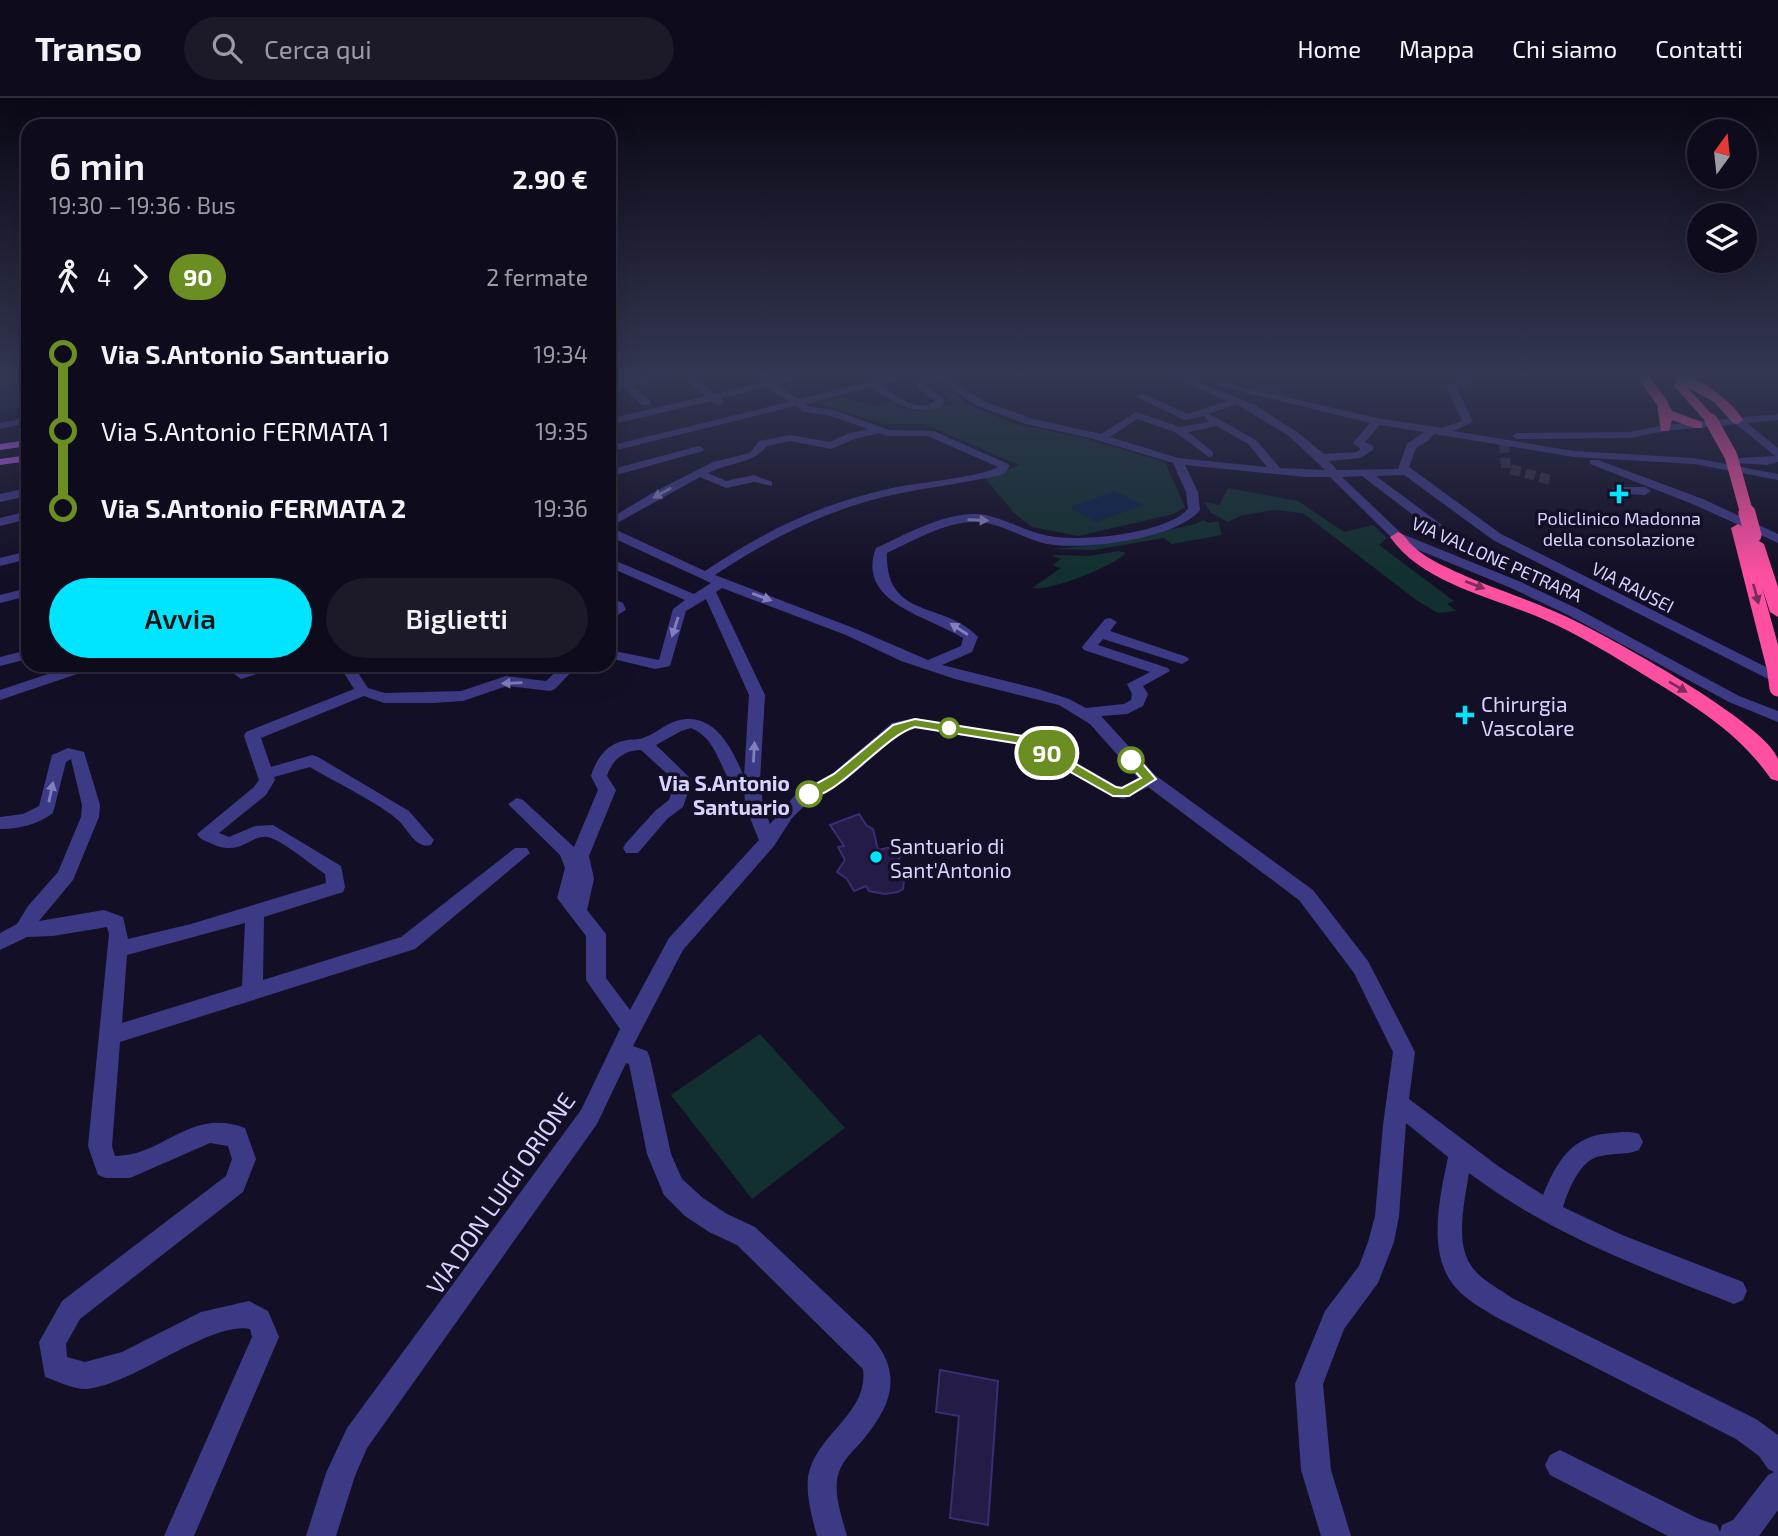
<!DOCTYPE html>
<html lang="it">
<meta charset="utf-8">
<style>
body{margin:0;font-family:"Exo 2",sans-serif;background:#1c1929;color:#f1f3f6;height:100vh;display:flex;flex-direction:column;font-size:26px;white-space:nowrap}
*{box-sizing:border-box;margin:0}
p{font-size:23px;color:#9b9ba3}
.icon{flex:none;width:38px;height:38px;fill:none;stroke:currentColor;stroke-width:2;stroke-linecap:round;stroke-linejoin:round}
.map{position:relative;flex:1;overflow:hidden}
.panel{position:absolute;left:21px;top:21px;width:595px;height:553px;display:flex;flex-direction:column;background:#0e0b1c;border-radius:21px;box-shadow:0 7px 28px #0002,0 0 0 2px #2e2b3b}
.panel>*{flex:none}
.badge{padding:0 14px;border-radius:23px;font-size:24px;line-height:46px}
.needle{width:46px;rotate:15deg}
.buttons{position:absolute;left:1687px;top:21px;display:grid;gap:14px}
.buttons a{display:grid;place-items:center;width:70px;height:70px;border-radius:50%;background:#0e0b1c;box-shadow:0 7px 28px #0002,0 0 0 2px #2e2b3b;font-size:35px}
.map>.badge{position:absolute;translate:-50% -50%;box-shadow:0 0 0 4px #fff}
.legs{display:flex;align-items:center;gap:10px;height:77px;padding:0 28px;font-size:23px}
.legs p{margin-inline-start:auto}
.summary{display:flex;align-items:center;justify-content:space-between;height:119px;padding:0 28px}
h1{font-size:38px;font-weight:600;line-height:52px}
.action{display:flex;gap:14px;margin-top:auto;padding:14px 28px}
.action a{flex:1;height:80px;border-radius:42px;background:#00e5ff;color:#111;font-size:28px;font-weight:600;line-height:80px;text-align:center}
.action a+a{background:#1c1929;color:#f1f3f6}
ul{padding:0 28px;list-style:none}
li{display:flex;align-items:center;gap:24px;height:77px;font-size:26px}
li i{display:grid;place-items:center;width:10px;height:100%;margin:0 9px;background:currentColor}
li i::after{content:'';width:18px;height:18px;margin:-9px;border:5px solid;border-radius:50%;background:#0e0b1c}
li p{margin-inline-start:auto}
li:first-child i{background:linear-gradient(#0000 50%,currentColor 0)}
li:last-child i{background:linear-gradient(currentColor 50%,#0000 0)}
header{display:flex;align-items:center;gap:42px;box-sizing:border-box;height:98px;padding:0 35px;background:#0e0b1c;border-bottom:2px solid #2e2b3b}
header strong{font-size:33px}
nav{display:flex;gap:38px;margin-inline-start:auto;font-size:24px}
.search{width:490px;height:63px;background:#1c1929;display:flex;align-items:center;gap:18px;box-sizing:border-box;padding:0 24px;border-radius:38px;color:#9b9ba3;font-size:26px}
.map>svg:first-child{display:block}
.green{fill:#12302f}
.water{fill:#0c2248}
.building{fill:#241b47;stroke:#3b2d73;stroke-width:2}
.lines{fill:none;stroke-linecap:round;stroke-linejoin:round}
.minor-tunnel{stroke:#312d47;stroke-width:10;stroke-dasharray:10 5;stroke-linecap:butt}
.minor{fill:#3d3a85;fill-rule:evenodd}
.major{fill:#c25bff;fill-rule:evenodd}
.highway{fill:#ff4fa3;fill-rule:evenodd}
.highway-bridge-far1{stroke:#ff4fa3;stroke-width:13}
.highway-bridge{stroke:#ff4fa3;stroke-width:17}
.oneway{fill:#837fbc}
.oneway2{fill:#7d2c5e}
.line-1{fill:#6b8e23;stroke:#fff;stroke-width:2}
.poi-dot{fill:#00e5ff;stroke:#130f26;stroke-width:2.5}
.stop-1-dot{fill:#fff;stroke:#6b8e23;stroke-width:3.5}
.labels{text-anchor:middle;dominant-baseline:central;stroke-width:7;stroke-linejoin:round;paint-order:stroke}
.far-poi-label{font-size:18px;fill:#d9d4ff;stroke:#130f26}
.far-street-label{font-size:18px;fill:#d9d4ff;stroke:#130f26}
.poi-label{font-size:21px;fill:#d9d4ff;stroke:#130f26;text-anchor:start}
.stop-label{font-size:21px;font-weight:bold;fill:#d9d4ff;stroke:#130f26;text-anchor:end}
.near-street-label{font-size:24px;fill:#d9d4ff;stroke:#130f26}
</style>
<header>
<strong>Transo</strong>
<div class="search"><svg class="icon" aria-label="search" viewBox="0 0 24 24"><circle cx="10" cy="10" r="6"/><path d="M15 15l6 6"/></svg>Cerca qui</div>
<nav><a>Home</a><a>Mappa</a><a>Chi siamo</a><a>Contatti</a></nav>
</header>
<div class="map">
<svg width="1778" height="1438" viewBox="0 0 1778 1438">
<rect width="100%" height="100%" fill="#130f26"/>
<!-- green -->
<g class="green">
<path d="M 1196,276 L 1245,276 L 1296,301 Z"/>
<path d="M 937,282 L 944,284 L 965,305 L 1012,325 L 1088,341 L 1165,364 L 1185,409 L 1174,416 L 1078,438 L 1032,429 L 1014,415 L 985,380 L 1019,367 L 924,326 L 884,326 L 816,305 L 841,299 L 873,308 L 889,303 C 915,318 927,314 954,305 L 929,284 Z"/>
<path d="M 1228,390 L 1298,403 L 1344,434 L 1373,427 L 1387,440 L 1379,447 L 1454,503 L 1447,506 L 1457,513 L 1438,515 L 1416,502 L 1303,415 L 1274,412 L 1240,418 L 1228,424 L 1211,415 L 1204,404 L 1219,407 Z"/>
<path d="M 1203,422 L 1209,425 L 1218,423 L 1222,437 L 1172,446 L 1164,440 L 1094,452 L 1051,451 L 1096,447 L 1196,426 Z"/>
<path d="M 1119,453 L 1126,455 C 1114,468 1049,494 1032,490 L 1061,470 L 1053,467 L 1061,461 L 1051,457 L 1089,458 Z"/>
<path d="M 760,936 L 845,1030 L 752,1101 L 671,997 Z"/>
</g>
<!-- water -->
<g class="water">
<path d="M 0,276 L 28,276 L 28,309 L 0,314 Z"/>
<path d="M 1115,393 L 1144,407 L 1096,424 L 1070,409 Z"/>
</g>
<!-- building -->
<g class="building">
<path d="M 859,716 L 867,728 L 873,731 L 878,752 L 891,749 L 898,750 L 902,756 L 898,762 L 905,772 L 900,776 L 904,783 L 903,791 L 898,794 L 885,796 L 869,793 L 866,788 L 854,793 L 847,781 L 837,774 L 845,762 L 838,749 L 844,748 L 830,727 Z"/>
<path d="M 940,1272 L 998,1283 L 988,1427 L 950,1420 L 959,1318 L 936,1314 Z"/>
</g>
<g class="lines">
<!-- minor-tunnel -->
<path class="minor-tunnel" d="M 1504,345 L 1506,370 L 1551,382"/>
<!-- minor -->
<g class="minor">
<path d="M 659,276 L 677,276 L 633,288 L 650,303 L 650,307 L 642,307 L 624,290 L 609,293 L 609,287 L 619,285 L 618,279 L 624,279 L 628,283 Z"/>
<path d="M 680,276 L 691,276 L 715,296 L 761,285 L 749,276 L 761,276 L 771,283 L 798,276 L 816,276 L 777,287 L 799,301 L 901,276 L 918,276 L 881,287 C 896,298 917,316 935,303 L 917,289 L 917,282 L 943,277 L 983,303 L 1033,321 L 1101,336 L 1136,314 L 1180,329 L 1209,324 L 1204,318 L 1184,322 L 1135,298 L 1144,296 L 1188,316 L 1227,303 L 1165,276 L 1179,276 L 1255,307 L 1297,334 L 1324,356 L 1357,354 L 1361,351 L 1353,345 L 1370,325 L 1215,287 L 1220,284 L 1377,320 L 1441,330 L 1462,323 L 1446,288 L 1461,283 L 1465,276 L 1475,276 L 1467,287 L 1457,290 L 1473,324 L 1453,333 L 1574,353 L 1694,360 L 1778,376 L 1778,382 L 1694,366 L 1574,359 L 1434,336 L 1428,343 L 1416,350 L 1409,369 L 1501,436 L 1778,575 L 1778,586 L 1493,442 L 1404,377 L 1376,378 L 1442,427 L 1442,433 L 1434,433 L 1362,378 L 1342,379 L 1402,436 L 1521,484 L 1578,511 L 1739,598 L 1778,613 L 1778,624 L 1729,604 L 1568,517 L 1511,490 L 1394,442 L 1330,379 L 1306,379 L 1185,367 L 1198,394 L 1200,412 C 1178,441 1078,454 1043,445 C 1021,439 1000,425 977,424 C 946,423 915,442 887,455 C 885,522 945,503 978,539 L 972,554 L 942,567 L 1038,591 L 1069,601 L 1086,610 L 1124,606 L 1131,602 L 1132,596 L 1127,586 L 1150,574 L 1084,552 L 1082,549 L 1105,521 L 1110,520 L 1117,524 L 1110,533 L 1187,559 L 1189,562 L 1182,566 L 1103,541 L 1098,547 L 1168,570 L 1170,573 L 1143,588 L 1148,596 L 1143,608 L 1127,616 L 1101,618 L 1155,677 L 1313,792 L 1368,863 L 1415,954 L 1409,1001 L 1498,1068 L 1543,1097 C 1557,1063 1572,1037 1612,1035 C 1622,1034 1630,1033 1639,1036 L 1643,1044 L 1639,1052 C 1627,1057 1614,1055 1601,1058 C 1580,1061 1569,1091 1563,1109 L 1622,1137 L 1743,1184 L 1747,1193 L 1743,1202 L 1734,1206 C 1638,1168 1553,1138 1469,1075 C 1465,1101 1455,1142 1470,1166 C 1479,1181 1498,1190 1512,1200 L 1756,1321 L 1778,1337 L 1778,1412 L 1759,1438 L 1668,1438 L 1550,1377 L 1545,1367 L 1550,1357 L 1560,1352 L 1699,1421 L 1717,1427 L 1720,1434 L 1722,1427 L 1733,1422 L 1768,1377 L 1774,1374 L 1768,1371 L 1759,1358 L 1736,1341 L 1494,1218 C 1482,1210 1468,1203 1458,1192 C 1425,1159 1440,1099 1448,1059 L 1406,1025 L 1399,1118 L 1394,1144 L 1378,1185 L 1344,1231 L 1323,1286 L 1331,1372 L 1351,1438 L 1321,1438 L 1301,1372 L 1295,1286 L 1325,1213 L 1359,1168 L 1368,1144 L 1375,1118 L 1383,1027 L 1393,954 L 1354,875 L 1299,802 L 1148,689 L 1124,701 L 1113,699 L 1020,647 L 915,630 L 903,633 L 845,683 L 809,703 L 792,720 L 774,748 L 683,852 L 633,948 L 647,953 L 650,960 L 671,1056 L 682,1081 L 703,1100 L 727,1116 L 755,1129 L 870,1237 C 904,1276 892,1307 862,1343 C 854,1352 843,1362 839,1374 C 832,1393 842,1419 847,1438 L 817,1438 C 812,1419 806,1399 808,1379 C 815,1336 869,1316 863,1271 L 737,1147 L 709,1134 L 685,1118 L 664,1097 L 647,1056 L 629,966 L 626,965 L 597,1026 L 367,1350 L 355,1378 L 336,1438 L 306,1438 L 326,1375 L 347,1330 L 581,1012 L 620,931 L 586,882 L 586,838 L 557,800 L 565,770 L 560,757 L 508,706 L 517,700 L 523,702 L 574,749 L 598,692 L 591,678 C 596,661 607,645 627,642 C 632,641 638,642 643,640 C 655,636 664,627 676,623 C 714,612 732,650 744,679 L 749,597 L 706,501 L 686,513 L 670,568 L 655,571 L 609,560 L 609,552 L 659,562 L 673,511 L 685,502 L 609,469 L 609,460 L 694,496 L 711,485 L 609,438 L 609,421 L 656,393 L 713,364 L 750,355 L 759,343 L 790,337 L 830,344 L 847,336 L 868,331 L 828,317 L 804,314 L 795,308 L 609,354 L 609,348 L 789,304 L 767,289 L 721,300 L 724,304 L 719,307 L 711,303 L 609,327 L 609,321 L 706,298 ZM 939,282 L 975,307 L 1026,326 L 1090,340 L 1173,365 L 1186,394 L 1188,411 C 1166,436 1081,444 1049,438 C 1024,434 1003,418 977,416 C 942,415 907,436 876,450 C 855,505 931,519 963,540 L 961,548 L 928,562 L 856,531 L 715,477 C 771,440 826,412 892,397 C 929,389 967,385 1004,376 L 1010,368 L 1008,366 L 934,333 L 889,332 L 834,312 L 811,309 L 805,306 L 872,289 C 895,306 912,318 942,309 L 945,302 L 925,286 ZM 1236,306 L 1289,338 L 1325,372 L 1280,370 L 1256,342 L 1209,316 ZM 1137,321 L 1175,334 L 1209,359 L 1213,358 L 1213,354 L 1188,334 L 1217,328 L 1248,346 L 1267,369 L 1178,360 L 1110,339 ZM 1380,327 L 1424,334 L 1407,346 L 1398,371 L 1337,372 L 1329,363 L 1360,360 L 1373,352 L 1373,348 L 1365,344 ZM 879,335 L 888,338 L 928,338 L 998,369 C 981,379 916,385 892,390 C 820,406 766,432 705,473 L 610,429 L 700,379 L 726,390 L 754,384 L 772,388 L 772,384 L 754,377 L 726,383 L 708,375 C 729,364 753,366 767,348 L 790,343 L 831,351 L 854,341 ZM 722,490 L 846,537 L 901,563 L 955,581 L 1059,607 L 1090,626 L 1138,680 L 1122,689 L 1117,688 L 1030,638 L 915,620 L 892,625 L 833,675 L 797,695 L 770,726 L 763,708 L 760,682 L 765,597 L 716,494 ZM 691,630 C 714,639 719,665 730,684 L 736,686 L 744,681 L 745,708 L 759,742 L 669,840 L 630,912 L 606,880 L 606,836 L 587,812 L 594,781 L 589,758 L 616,692 L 607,678 C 612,662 624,652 641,652 L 675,683 L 669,702 L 655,713 L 626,745 L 623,750 L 626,755 L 638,755 L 667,721 L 683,709 L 692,682 L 656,647 L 681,633 Z"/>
<path d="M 1778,316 L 1778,322 L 1747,325 L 1778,350 L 1778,364 L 1767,367 L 1736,365 L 1734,363 L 1740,360 L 1775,358 L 1736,326 L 1665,333 L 1630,340 L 1517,341 L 1512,338 L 1517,335 L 1630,334 L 1665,327 Z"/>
<path d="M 28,319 L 28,325 L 0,331 L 0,325 Z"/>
<path d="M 699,348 L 704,351 L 703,353 L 609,379 L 609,372 Z"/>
<path d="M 1590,362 L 1598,362 L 1703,401 L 1778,436 L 1778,445 L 1695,407 L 1590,366 Z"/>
<path d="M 1615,389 L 1645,389 L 1651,393 L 1645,397 L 1611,395 L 1609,393 Z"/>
<path d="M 28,390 L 28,398 L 0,404 L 0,396 Z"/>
<path d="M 28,413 L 28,421 L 0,428 L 0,420 Z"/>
<path d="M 28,453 L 28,461 L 0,468 L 0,460 Z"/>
<path d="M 28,490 L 28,498 L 0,505 L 0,497 Z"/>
<path d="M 609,499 L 623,505 L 626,512 L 609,522 L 609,512 L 612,510 L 609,509 Z"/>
<path d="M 28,552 L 28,561 L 0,568 L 0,559 Z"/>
<path d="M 75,567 L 97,567 L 95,570 L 0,602 L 0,592 Z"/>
<path d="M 255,567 L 277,567 L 275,570 L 241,581 L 234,576 Z"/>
<path d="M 339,567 L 353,567 L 368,590 L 385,595 L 461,593 L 506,578 L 546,583 L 563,567 L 578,567 L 555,591 L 550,593 L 507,588 L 463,603 L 433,605 L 384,605 L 364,598 L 261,640 L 271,669 L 312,657 L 318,659 L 409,713 L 434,742 L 431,747 C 416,751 409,733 399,723 C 381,706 333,683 310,669 L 274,679 L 275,682 L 266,697 L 219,735 L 229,739 L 255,728 L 273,727 L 341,768 L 345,789 L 343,794 L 264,819 L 263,882 L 401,839 L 515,750 L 527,750 L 530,755 L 415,851 L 120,944 L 112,1048 L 115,1058 C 164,1058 190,1009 245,1030 L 256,1061 L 243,1094 L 80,1221 L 66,1246 L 67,1259 L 85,1264 L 122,1254 L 201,1214 L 249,1203 L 268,1213 L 279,1239 L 194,1438 L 164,1438 L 252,1239 L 250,1231 C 210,1223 135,1286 87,1291 C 75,1292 57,1283 45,1279 L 39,1244 L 62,1203 L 226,1078 L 232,1061 L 228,1048 L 210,1045 L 130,1080 L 106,1080 L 98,1077 L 88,1048 L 109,836 L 107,829 L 53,838 L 27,839 L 0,852 L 0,835 L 17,826 L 28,808 L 58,774 L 81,719 L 82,707 L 71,661 L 66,664 L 53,715 C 37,727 19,731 0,731 L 0,719 L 23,716 L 39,708 L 52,657 L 68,650 L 84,654 L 100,707 L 99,719 L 73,782 L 39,823 L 104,812 L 123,819 L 128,841 L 191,826 L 326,785 L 325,776 C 310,766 287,746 271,740 C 251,733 243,761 210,745 C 204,742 201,742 197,736 L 254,689 L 259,682 L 244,638 L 246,634 L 354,591 ZM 245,825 L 242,888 L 122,925 L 127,857 Z"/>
</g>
<!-- major -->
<g class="major">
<path d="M 28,342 L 28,348 L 0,352 L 0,346 Z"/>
<path d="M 28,357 L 28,363 L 0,367 L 0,361 Z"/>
</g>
<!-- highway -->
<g class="highway">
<path d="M 1635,276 L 1647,276 L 1666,301 L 1672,313 L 1702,324 L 1702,330 L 1694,330 L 1672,322 L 1669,333 L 1661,333 L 1657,307 Z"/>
<path d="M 1670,276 C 1696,276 1730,300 1743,322 L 1737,326 L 1733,325 L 1714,304 L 1687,289 L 1717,322 L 1711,326 L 1707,325 L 1675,289 L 1673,287 L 1679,284 Z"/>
<path d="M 1738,426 L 1745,430 L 1749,444 L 1756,441 L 1764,446 L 1778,489 L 1778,519 L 1770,514 L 1762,489 L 1778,547 L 1778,573 L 1769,572 L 1766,568 L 1731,430 Z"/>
<path d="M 1398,434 C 1406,437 1407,443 1413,448 C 1424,459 1440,466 1454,473 C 1491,490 1531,502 1567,519 C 1606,537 1766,625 1778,661 C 1778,667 1778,677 1778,683 L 1771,681 C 1739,635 1696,609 1649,580 C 1615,559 1580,537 1543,521 C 1493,499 1423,486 1390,439 Z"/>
</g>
<!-- highway-bridge-far1 -->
<path class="highway-bridge-far1" d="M 1711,322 L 1731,358 L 1747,416"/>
<!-- highway-bridge -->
<g class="highway-bridge">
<path d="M 1747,415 L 1753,437"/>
<path d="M 1775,568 L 1778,590"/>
</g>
</g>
<!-- one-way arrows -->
<defs><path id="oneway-solid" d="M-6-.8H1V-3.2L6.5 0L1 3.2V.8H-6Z" transform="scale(1.75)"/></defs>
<g class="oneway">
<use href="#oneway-solid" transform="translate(662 395) rotate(151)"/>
<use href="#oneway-solid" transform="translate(978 422) rotate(2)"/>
<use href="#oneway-solid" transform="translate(762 499) rotate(20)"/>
<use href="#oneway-solid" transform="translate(675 529) rotate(108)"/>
<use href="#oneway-solid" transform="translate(959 531) rotate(-147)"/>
<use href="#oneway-solid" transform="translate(512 585) rotate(178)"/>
<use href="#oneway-solid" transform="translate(754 654) rotate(-87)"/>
<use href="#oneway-solid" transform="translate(51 694) rotate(-78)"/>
</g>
<g class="oneway2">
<use href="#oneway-solid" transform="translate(1475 487) rotate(21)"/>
<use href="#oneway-solid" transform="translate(1756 496) rotate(75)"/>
<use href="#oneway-solid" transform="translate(1678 589) rotate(31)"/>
</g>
<!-- sky -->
<linearGradient id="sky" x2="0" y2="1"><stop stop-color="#0a0815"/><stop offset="0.58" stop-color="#333752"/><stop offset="1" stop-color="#333752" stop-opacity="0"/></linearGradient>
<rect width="1778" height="477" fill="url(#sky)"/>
<!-- line-1 -->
<path class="line-1" d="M 915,621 L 1029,639 L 1116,689 L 1122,690 L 1141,680 L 1125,662 L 1131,657 L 1136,658 L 1156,681 L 1129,698 L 1113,698 L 1021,646 L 915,629 C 884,637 833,705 805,699 L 805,692 L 834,676 L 893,627 Z"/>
<!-- markers -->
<g class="poi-dot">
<path d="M1615.5 385.5h7v7h7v7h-7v7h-7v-7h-7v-7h7z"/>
<path d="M1461.5 606.5h7v7h7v7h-7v7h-7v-7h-7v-7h7z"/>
<circle cx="876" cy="759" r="7"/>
</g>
<g class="stop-1-dot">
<circle cx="949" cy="630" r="9"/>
<circle cx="1131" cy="662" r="12"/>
<circle cx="809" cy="696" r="12"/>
</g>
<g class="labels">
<!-- far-poi labels -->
<g class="far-poi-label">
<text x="1619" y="420">Policlinico Madonna<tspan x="1619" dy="21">della consolazione</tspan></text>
</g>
<!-- far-street labels -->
<g class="far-street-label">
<text transform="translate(1497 461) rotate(24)">VIA VALLONE PETRARA</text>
<text transform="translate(1633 489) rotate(27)">VIA RAUSEI</text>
</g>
<!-- poi labels -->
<g class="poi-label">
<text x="1481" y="605">Chirurgia<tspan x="1481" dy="24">Vascolare</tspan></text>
<text x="890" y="747">Santuario di<tspan x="890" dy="24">Sant'Antonio</tspan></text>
</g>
<!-- stop labels -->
<g class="stop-label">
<text x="790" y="684">Via S.Antonio<tspan x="790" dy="24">Santuario</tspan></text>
</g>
<!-- near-street labels -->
<g class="near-street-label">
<text transform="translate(500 1095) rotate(-55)">VIA DON LUIGI ORIONE</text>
</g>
</g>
</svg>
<div class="buttons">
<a><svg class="needle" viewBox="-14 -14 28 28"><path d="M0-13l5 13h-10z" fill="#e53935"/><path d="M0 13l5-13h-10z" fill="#9b9ba3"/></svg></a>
<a><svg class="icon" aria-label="layers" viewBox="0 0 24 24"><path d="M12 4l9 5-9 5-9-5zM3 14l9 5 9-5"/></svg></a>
</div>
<b class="badge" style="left:1047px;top:655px;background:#6b8e23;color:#fff">90</b>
<section class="panel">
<div class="summary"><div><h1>6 min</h1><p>19:30 – 19:36 · Bus</p></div><b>2.90 €</b></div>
<div class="legs"><svg class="icon" aria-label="walk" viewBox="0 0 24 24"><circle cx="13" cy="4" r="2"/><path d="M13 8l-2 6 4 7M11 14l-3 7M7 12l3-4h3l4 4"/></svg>4<svg class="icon" aria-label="forward" viewBox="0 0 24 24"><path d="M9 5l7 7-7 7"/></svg><b class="badge" style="background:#6b8e23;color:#fff">90</b><p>2 fermate</p></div>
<ul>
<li><i style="color:#6b8e23"></i><b>Via S.Antonio Santuario</b><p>19:34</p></li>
<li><i style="color:#6b8e23"></i><span>Via S.Antonio FERMATA 1</span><p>19:35</p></li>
<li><i style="color:#6b8e23"></i><b>Via S.Antonio FERMATA 2</b><p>19:36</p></li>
</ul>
<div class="action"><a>Avvia</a><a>Biglietti</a></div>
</section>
</div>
